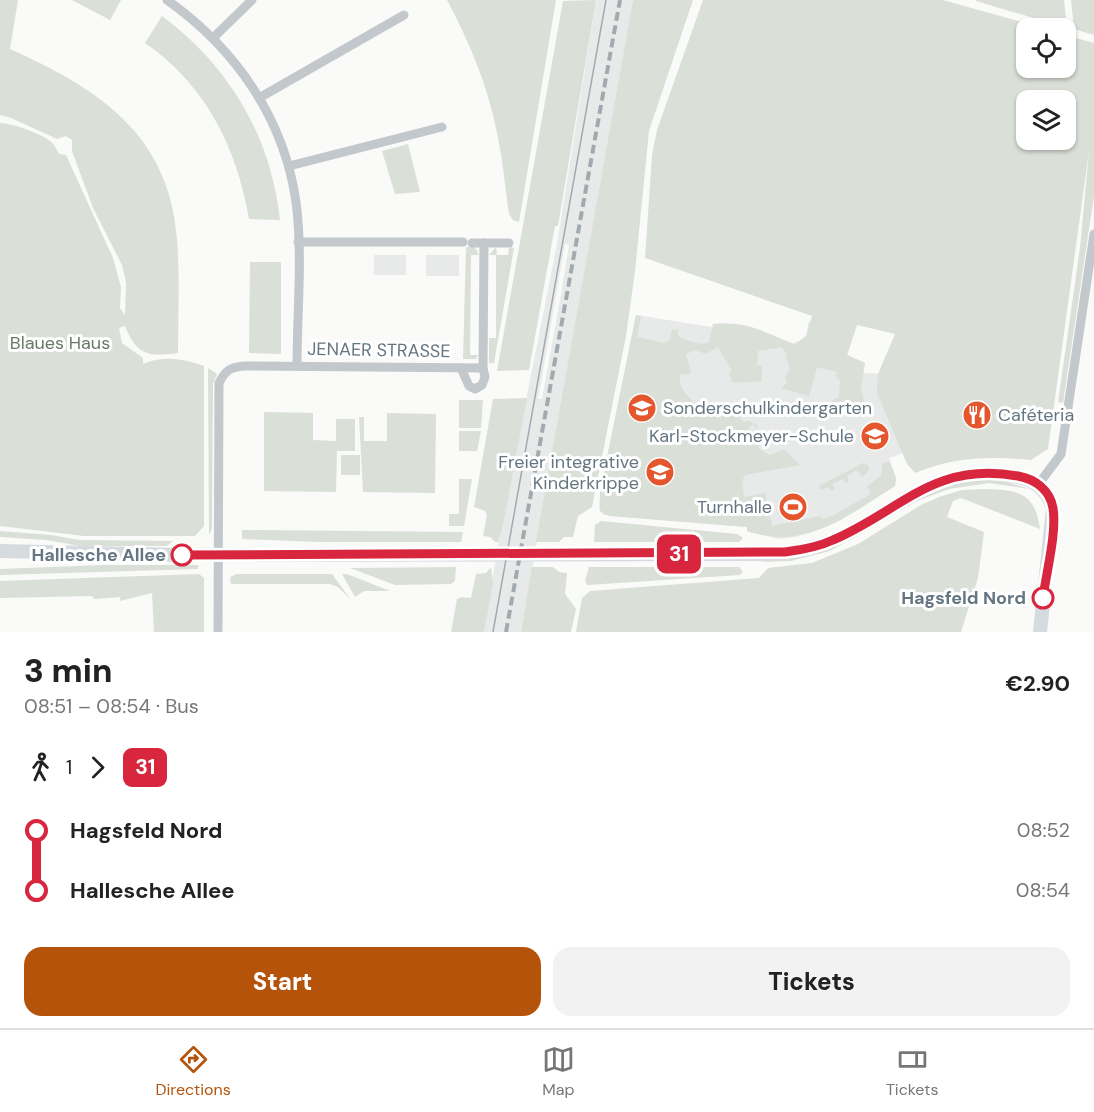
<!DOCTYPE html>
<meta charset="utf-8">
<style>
body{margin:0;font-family:"DM Sans",sans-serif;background:#f2f2f2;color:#222;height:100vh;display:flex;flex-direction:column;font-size:22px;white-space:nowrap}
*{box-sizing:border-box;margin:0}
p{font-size:20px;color:#767676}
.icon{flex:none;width:33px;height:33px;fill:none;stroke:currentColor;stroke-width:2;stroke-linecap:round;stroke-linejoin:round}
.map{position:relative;height:632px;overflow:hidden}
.side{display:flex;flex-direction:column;background:#fff;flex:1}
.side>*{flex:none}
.badge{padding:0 12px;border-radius:9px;font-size:21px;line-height:39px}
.buttons{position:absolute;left:1016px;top:18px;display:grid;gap:12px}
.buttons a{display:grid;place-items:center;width:60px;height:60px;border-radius:12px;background:#fff;box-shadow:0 2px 4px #0004;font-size:30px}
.map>.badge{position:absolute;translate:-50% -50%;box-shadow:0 0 0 3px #fff}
.legs{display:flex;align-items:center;gap:9px;height:66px;padding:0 24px;font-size:20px}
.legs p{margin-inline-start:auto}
.summary{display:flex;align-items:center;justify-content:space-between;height:102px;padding:0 24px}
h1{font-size:33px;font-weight:800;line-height:45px}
.cta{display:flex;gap:12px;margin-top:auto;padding:12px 24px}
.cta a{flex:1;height:69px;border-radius:18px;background:#b45309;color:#fff;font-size:24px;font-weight:800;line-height:69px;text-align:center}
.cta a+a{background:#f2f2f2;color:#222}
ul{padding:0 24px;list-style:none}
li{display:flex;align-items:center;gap:21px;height:60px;font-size:22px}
li i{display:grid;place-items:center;width:9px;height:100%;margin:0 8px;background:currentColor}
li i::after{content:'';width:15px;height:15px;margin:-8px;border:4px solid;border-radius:50%;background:#fff}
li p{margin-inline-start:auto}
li:first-child i{background:linear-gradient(#0000 50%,currentColor 0)}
li:last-child i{background:linear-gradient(currentColor 50%,#0000 0)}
.tabs{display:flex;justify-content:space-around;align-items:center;height:84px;border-top:2px solid #e0e0e0;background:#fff;font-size:16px;color:#767676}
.tabs a{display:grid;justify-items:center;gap:3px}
.tabs .on{color:#b45309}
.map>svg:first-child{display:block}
.built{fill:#e8e9e9;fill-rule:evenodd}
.green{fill:#dadfd7;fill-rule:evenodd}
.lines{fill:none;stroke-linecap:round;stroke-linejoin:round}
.street{stroke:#c3c8cc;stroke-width:9}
.secondary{stroke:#d6dbdf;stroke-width:14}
.tram{stroke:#a2aab0;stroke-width:1.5}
.rail{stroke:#a2aab0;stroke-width:4;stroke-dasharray:9 4.5;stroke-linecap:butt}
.line-1-casing{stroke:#fff;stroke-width:14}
.line-1{stroke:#d7263d;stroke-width:9}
.stop-1-dot{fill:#fff;stroke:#d7263d;stroke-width:3}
.labels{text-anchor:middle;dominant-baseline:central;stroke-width:6;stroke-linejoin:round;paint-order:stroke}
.park-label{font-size:18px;fill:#687a64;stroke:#fff}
.street-label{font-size:18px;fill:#657683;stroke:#fff}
.poi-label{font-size:18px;fill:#657683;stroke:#fff;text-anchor:end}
.stop-label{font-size:18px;font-weight:bold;fill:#657683;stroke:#fff;text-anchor:end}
</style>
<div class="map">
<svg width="1094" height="632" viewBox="0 0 1094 632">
<rect width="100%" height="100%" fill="#fafaf8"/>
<!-- built -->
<g class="built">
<path d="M 596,0 L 633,0 L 521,632 L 484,632 L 499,537 L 557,244 ZM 565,244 L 569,245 L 561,294 L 542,399 L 538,399 Z"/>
<rect x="374" y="255" width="32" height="20"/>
<rect x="426" y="255" width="33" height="21"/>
<path d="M 636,315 L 712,327 L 758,351 L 794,347 L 795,342 L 802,341 L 806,336 L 809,321 L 857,325 L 847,355 L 865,363 L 863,373 L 892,374 L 924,446 L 889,458 L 896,478 L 895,486 L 837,522 L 796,537 L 778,539 L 747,531 L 747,527 L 603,515 L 599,509 L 600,492 Z"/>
</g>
<!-- green -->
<g class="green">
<path d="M 0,0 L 18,0 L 10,49 C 99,89 169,134 177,239 C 180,277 178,315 178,353 C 149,357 137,356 125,326 L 119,328 L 122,343 L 143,358 L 143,364 C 164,355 183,359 204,366 L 204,526 L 195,536 L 84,536 L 0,526 L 0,123 C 11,123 48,135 54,145 C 56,148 57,151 59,154 L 66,155 L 113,258 L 121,287 L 120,308 L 125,315 L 126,282 L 122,265 L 93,208 L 72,151 L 72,140 L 66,136 L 57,139 L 11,118 L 0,115 Z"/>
<path d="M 72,0 L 121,0 L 110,20 Z"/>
<path d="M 447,0 L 556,0 L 519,222 L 513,220 L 509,214 C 505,187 503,160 497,133 C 488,86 469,41 447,0 Z"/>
<path d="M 596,0 L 558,226 L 555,226 L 529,370 L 497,371 L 563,1 Z"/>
<path d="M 633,0 L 693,0 L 649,131 L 635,271 L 626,336 L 592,507 L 578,516 L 573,537 L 564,537 L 559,542 L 536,542 Z"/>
<path d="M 703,0 L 943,0 L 1043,28 L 1026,28 L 1026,68 L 1065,68 L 1065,35 L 1094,43 L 1094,196 L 1063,403 L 1058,402 L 1080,248 L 1089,151 L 1048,449 L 1031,460 C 990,456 953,457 915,473 L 907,464 L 877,393 L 878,374 L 895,334 L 857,325 L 847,355 L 865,363 L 861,388 L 866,410 L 856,412 L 831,401 L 839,397 L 840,381 L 836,376 L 837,372 L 817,367 L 809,396 L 781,388 L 787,382 L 785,377 L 790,368 L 786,358 L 787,355 L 782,348 L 758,351 L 757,365 L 762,366 L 762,381 L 733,383 L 729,374 L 732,371 L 718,347 L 705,354 L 696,350 L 686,354 L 691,372 L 688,375 L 680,374 C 677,390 691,398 701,409 L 707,406 L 709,411 C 731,417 727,413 746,404 L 740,418 L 744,422 L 749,421 L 757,425 L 757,429 L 753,424 L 748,428 L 757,435 L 759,449 L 770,455 L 784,449 L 800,465 L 745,475 L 742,481 L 744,497 L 765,493 L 772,526 L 820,516 L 823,519 L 830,517 L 871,494 L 867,486 L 881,476 L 883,463 L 890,462 L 896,478 L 895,486 C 847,516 806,551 747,531 L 747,527 L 609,516 L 600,511 L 600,492 L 636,315 L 641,316 L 637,337 L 665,343 L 670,339 L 672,329 L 678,330 L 678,336 C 685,340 695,343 703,344 L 709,342 L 713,324 C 751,321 761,332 795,344 L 806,336 L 812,316 L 645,258 L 652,155 L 657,130 ZM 1026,100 L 1065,100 L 1065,140 L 1026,140 Z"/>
<path d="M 976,0 L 1064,0 L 1067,28 L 976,1 Z"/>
<path d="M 1071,0 L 1094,0 L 1094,35 L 1074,29 Z"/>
<path d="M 162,16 C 229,66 271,136 280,220 L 249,219 C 237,148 206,85 145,43 Z"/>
<path d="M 408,144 L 420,192 L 395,194 L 382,151 Z"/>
<path d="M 466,247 L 475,247 L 479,255 L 471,255 L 470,355 L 478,355 L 476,359 L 463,359 Z"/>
<path d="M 496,247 L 497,255 L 508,255 L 509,247 L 514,248 L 494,363 L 489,363 L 489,338 L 496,338 L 496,255 L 489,255 Z"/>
<path d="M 250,262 L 281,262 L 281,354 L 249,353 Z"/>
<path d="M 208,368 L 217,374 L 213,384 L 212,529 L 209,535 Z"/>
<path d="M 527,398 L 503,525 L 498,542 L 495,542 L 490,537 L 483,536 L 487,515 L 485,511 L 474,507 L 493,399 Z"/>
<path d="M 459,400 L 483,400 L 481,428 L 459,428 Z"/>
<path d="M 264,412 L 313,413 L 313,440 L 336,441 L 336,419 L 355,419 L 355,451 L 337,451 L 336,492 L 264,491 Z"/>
<path d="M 387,413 L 436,414 L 435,493 L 363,492 L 359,417 L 364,417 L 364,441 L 387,441 Z"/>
<path d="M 459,431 L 481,431 L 477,451 L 459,451 Z"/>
<rect x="341" y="455" width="19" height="20"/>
<path d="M 863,463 L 869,466 L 868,472 L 862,477 L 857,470 L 847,476 L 849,481 L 846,483 L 843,479 L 832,484 L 835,489 L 831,491 L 828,487 L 821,490 L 819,486 Z"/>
<path d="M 459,479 L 472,479 L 464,526 L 449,526 L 449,514 L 459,514 Z"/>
<path d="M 977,481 L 1004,481 L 1030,489 L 989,483 L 949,489 L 917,501 L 830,551 L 791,561 L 761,562 L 806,556 L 827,549 L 924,495 L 959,483 Z"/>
<path d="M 986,489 C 1019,490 1035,493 1040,529 L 961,498 L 953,501 L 947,517 L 984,532 L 978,578 L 961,632 L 576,632 L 582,598 L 590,591 L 759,578 L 768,568 L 812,563 L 858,544 L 921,505 L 939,497 L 962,490 Z"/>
<path d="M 601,521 L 737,534 L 743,538 L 739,542 L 594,542 L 595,525 Z"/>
<path d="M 242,530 L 463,532 L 461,542 L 320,542 L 242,539 Z"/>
<path d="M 0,531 L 51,535 L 79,540 L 173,541 L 167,546 L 80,546 L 47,540 L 0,537 Z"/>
<path d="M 103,565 L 198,565 L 198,569 L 0,575 L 0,569 Z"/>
<path d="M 456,567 L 455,581 L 451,584 L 395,585 L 350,568 Z"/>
<path d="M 491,567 L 493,583 L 484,632 L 451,632 L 457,599 L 462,597 L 471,598 L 476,574 L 486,573 Z"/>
<path d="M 532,567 L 553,567 L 559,572 L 567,573 L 565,594 L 576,609 L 571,632 L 521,632 Z"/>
<path d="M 589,567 L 739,567 L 743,572 L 740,575 L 587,585 L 585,581 Z"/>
<path d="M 199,574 L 204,578 L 204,632 L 154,632 L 152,593 L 120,601 L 120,597 L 94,599 L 92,596 L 0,598 L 0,581 Z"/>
<path d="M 237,574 L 332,574 L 351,600 L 338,587 L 330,584 L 231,584 L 230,577 Z"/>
<path d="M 342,574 L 347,574 L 390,591 L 364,591 L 355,597 Z"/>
</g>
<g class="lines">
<!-- street -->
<g class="street">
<path d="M 167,0 C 235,48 284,118 296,202 C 303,255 297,312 297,366"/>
<path d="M 213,38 L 252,0"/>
<path d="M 259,98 L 404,15"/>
<path d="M 289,166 L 442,127"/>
<path d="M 298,242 L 463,242"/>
<path d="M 472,243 L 509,243"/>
<path d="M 461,368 L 469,386 L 475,389 L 482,385 L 485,377 L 483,368 L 484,243"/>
<path d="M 1038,485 L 1061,454 L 1094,234"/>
<path d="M 218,632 L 219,383 C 225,371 230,367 244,366 L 483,368"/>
</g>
<!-- secondary -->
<path class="secondary" d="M 0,551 L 182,555 L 771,554 C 792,552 814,548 834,540 C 897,512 931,466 1008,475 C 1030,478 1046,486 1053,508 L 1040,632"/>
<!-- tram -->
<path class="tram" d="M 493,632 L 606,0"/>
<!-- rail -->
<path class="rail" d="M 506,632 L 620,0"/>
</g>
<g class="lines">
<!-- line-1 casing -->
<g class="line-1-casing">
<path id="line-1" d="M 182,555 L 785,552 C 801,550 818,547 833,540 C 901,511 933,461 1018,476 C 1035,479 1050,490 1053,508 C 1057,533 1046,573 1043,598"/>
</g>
<!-- line-1 -->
<use href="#line-1" class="line-1"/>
</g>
<!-- icons -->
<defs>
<g id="school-disc" transform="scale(1.5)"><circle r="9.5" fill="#e4572e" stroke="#fff"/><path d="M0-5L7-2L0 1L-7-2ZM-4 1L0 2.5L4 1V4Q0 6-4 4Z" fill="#fff"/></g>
<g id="restaurant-disc" transform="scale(1.5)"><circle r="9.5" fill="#e4572e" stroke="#fff"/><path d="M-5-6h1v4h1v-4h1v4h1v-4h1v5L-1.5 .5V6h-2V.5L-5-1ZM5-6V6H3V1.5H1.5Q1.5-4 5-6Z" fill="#fff"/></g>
<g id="stadium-disc" transform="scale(1.5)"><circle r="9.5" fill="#e4572e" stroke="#fff"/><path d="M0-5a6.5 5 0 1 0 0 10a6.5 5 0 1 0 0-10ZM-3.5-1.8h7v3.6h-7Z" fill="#fff"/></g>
</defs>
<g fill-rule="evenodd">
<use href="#school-disc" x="642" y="408"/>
<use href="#restaurant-disc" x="977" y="415"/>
<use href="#school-disc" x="875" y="436"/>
<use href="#school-disc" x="660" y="472"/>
<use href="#stadium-disc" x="793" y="507"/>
</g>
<!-- markers -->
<g class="stop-1-dot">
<circle cx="182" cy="555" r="10"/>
<circle cx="1043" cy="598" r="10"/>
</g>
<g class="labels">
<!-- park labels -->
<g class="park-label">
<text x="60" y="343">Blaues Haus</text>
</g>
<!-- street labels -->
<g class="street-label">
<text transform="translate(379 350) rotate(1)">JENAER STRASSE</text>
</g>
<!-- poi labels -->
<g class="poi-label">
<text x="663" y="408" text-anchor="start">Sonderschulkindergarten</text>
<text x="998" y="415" text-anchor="start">Caféteria</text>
<text x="854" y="436">Karl-Stockmeyer-Schule</text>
<text x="639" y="462">Freier integrative<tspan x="639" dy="21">Kinderkrippe</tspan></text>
<text x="772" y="507">Turnhalle</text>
</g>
<!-- stop labels -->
<g class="stop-label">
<text x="166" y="555">Hallesche Allee</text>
<text x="1026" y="598">Hagsfeld Nord</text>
</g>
</g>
</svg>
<div class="buttons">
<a><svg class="icon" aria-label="locate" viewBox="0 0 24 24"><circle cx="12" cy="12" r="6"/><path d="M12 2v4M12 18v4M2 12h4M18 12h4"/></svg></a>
<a><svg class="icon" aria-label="layers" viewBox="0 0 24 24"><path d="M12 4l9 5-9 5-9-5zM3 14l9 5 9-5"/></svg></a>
</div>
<b class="badge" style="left:679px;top:554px;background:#d7263d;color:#fff">31</b>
</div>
<section class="side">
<div class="summary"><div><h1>3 min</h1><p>08:51 – 08:54 · Bus</p></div><b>€2.90</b></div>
<div class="legs"><svg class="icon" aria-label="walk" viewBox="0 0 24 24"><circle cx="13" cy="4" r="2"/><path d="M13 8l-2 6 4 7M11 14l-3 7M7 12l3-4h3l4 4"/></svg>1<svg class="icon" aria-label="forward" viewBox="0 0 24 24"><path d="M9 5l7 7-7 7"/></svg><b class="badge" style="background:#d7263d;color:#fff">31</b></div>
<ul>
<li><i style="color:#d7263d"></i><b>Hagsfeld Nord</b><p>08:52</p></li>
<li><i style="color:#d7263d"></i><b>Hallesche Allee</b><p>08:54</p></li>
</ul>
<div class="cta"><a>Start</a><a>Tickets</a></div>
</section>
<nav class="tabs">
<a class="on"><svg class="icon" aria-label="directions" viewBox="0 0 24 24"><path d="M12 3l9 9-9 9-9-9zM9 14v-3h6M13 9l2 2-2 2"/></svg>Directions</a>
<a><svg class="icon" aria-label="map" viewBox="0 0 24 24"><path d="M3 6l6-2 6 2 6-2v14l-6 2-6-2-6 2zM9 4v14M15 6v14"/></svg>Map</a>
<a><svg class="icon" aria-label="tickets" viewBox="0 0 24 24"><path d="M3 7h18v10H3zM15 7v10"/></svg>Tickets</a>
</nav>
